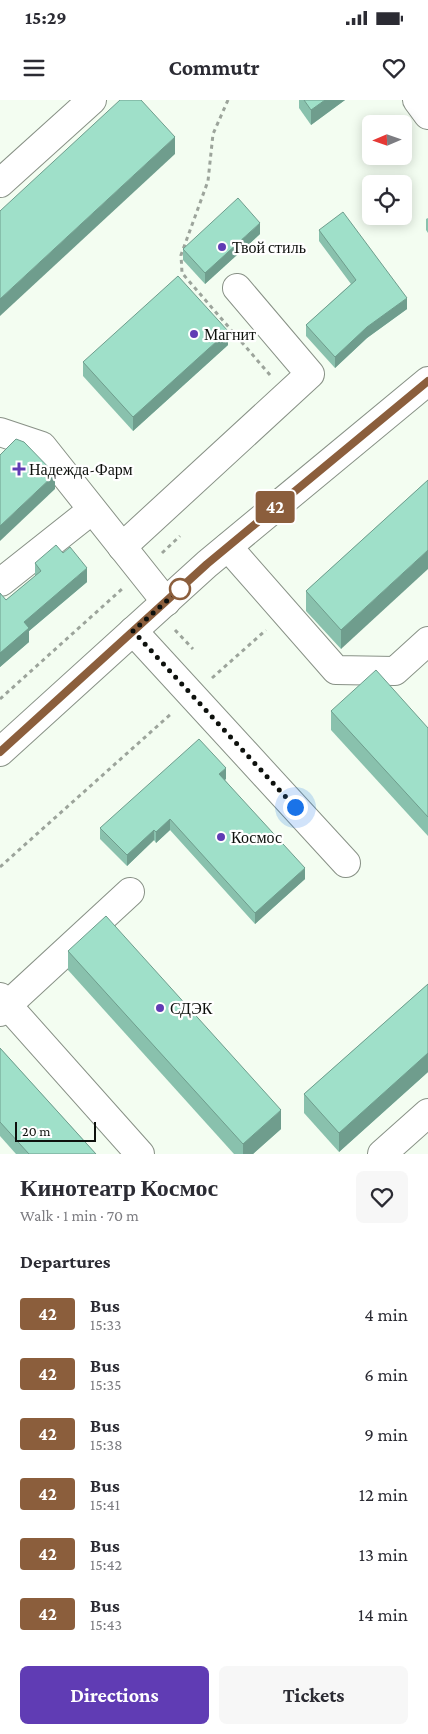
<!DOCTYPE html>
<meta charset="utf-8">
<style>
body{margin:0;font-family:"Crimson Pro",serif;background:#f7f7f7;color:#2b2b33;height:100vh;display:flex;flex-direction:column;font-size:19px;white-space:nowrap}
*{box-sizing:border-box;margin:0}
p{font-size:16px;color:#7c7c81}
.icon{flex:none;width:28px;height:28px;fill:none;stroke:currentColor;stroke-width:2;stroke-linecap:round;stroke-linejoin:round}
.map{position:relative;height:1054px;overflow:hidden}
.panel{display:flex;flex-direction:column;background:#fff;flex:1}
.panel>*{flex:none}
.badge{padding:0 10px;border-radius:4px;font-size:18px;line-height:32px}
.needle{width:32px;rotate:268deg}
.controls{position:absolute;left:362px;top:15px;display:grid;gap:10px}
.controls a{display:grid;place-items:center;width:50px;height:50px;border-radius:8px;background:#fff;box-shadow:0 2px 12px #0003;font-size:25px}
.scale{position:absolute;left:15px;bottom:12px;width:81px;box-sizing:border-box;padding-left:5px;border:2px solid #0e110d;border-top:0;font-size:14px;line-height:18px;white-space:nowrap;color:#0e110d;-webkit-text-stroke:4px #fff;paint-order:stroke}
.you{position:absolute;width:25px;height:25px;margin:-12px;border:4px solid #fff;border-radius:50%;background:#1a73e8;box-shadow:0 0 0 8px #1a73e833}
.map>.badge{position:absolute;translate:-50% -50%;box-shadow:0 0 0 2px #fff}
h2{padding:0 20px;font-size:19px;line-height:45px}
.round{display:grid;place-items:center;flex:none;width:52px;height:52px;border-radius:8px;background:#f7f7f7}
.headline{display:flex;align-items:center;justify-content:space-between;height:85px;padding:0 20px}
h1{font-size:24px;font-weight:700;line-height:38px}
.cta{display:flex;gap:10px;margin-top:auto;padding:10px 20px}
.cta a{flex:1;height:58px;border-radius:8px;background:#603cb4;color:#fff;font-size:20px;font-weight:700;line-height:58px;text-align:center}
.cta a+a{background:#f7f7f7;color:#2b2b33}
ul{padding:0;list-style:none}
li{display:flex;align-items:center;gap:15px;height:60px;padding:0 20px}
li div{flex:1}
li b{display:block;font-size:19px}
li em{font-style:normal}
li .badge{min-width:55px;font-weight:700;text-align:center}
.status{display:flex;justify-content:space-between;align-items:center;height:35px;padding:0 25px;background:#fff;direction:ltr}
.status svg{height:14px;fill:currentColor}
header{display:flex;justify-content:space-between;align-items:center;height:65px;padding:0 20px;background:#fff;font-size:22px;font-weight:700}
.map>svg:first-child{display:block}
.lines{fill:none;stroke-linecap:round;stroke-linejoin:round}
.minor-casing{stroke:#889186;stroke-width:30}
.path{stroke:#9ca49b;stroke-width:3;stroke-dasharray:4 4;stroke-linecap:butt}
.minor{stroke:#fff;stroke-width:28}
.wall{fill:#89c1ad}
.shaded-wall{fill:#6f9d8d}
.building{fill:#9fe0c9;stroke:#6f9d8d}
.line-casing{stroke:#fff;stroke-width:11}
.line{stroke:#8b5e3c;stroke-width:8}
.walk{stroke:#0e110d;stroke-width:5;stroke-dasharray:0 9}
.poi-dot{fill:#603cb4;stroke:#fff;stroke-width:2}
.stop-dot{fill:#fff;stroke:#8b5e3c;stroke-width:2.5}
.labels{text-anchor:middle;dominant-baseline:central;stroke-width:4.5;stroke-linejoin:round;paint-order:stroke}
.poi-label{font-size:16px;fill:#0e110d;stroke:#fff;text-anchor:start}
</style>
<div class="status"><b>15:29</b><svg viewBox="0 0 49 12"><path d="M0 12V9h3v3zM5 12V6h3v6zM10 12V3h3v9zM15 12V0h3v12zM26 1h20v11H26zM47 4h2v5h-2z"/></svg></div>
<header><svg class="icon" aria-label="menu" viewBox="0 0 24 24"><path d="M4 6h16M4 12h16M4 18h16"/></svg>Commutr<svg class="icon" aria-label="heart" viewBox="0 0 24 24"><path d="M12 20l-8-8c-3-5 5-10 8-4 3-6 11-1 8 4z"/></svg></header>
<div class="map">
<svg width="428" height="1054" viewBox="0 0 428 1054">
<rect width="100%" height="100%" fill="#f3fdf1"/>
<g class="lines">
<!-- minor casing -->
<g class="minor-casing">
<g id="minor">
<path d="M 417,0 L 428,15"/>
<path d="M 0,83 L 92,0"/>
<path d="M 0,332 L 42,346 L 166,502"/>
<path d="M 122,447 L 310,274 L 237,188"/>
<path d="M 228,447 L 336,570 L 395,571 L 428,541"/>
<path d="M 1,482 L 92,410"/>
<path d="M 133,531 L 346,763"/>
<path d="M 0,652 L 207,464 L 428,281"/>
<path d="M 0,897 L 140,1054"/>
<path d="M 0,912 L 130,792"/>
<path d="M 382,1054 L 428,1013"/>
</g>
</g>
<!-- path -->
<g class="path">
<path d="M 228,0 L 213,34 L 208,81 L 181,155 L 182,173 L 270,275"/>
<path d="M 162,453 L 180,436"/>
<path d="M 175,530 L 193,549"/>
<path d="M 212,578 L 266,530"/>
<path d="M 0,599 L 122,489"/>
<path d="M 0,767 L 172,613"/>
</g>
<!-- minor -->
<use href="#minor" class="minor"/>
</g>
<!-- wall -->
<g class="wall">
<path d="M 299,0 L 345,0 L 311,25 L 299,8 Z"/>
<path d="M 428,118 L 428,133 L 426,130 L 426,119 Z"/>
<path d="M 319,130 L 407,209 L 367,238 L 335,268 L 306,236 L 306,225 L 351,184 L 319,141 Z"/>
<path d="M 260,134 L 205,184 L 183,160 L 183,149 Z"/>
<path d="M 228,245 L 133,331 L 83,276 L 83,262 Z"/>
<path d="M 428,380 L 341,549 L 306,511 L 306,491 Z"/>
<path d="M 35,463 L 87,482 L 29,531 L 29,542 L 0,567 L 0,493 L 6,500 L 35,476 Z"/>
<path d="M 331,611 L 428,628 L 428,736 L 331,630 Z"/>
<path d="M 226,679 L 225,680 L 305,779 L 255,824 L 170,730 L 156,743 L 154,740 L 127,766 L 100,739 L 100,728 Z"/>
<path d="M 68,851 L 281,1029 L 253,1054 L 234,1054 L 68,870 Z"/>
<path d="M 428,884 L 428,972 L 339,1052 L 304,1013 L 304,994 Z"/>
<path d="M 0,948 L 96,1054 L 16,1054 L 0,1036 Z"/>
</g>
<!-- shaded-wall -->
<g class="shaded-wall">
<path d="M 325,0 L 345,0 L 311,25 L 311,10 Z"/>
<path d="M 175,37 L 175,54 L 0,216 L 0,199 Z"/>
<path d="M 260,123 L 260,134 L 205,184 L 205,173 Z"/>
<path d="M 407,198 L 407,209 L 367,238 L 335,268 L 335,257 L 367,227 Z"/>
<path d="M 228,231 L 228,245 L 133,331 L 133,317 Z"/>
<path d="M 55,374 L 55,389 L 0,441 L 0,426 Z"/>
<path d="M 428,450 L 428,469 L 341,549 L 341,530 Z"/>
<path d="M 87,468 L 87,482 L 29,531 L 29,542 L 0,567 L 0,553 L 24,522 Z"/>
<path d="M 226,668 L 226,679 L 219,685 L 219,674 Z"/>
<path d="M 170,719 L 170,730 L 156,743 L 156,732 Z"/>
<path d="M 154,730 L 154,740 L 127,766 L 127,755 Z"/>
<path d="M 305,768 L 305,779 L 255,824 L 255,813 Z"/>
<path d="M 428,953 L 428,972 L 339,1052 L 339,1033 Z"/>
<path d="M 281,1010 L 281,1029 L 253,1054 L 243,1054 L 243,1044 Z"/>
</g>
<!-- building -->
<g class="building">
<path d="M 120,0 L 141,0 L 175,37 L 0,199 L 0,111 Z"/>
<path d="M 304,0 L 325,0 L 311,10 Z"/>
<path d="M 238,98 L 260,123 L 205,173 L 183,149 Z"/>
<path d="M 343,112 L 407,198 L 367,227 L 335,257 L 306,225 L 356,180 L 319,130 Z"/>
<path d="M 178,176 L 228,231 L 133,317 L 83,262 Z"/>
<path d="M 16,339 L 24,342 L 55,374 L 0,426 L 0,355 Z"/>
<path d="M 428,380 L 428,450 L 341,530 L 306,491 Z"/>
<path d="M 56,445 L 63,453 L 70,447 L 87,468 L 24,522 L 29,528 L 0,553 L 0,493 L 6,500 L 41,471 L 35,463 Z"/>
<path d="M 376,570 L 428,628 L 428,717 L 331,611 Z"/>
<path d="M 199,639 L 226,668 L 219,674 L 305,768 L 255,813 L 170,719 L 156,732 L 154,730 L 127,755 L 100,728 Z"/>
<path d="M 106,816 L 281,1010 L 243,1044 L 68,851 Z"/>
<path d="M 428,884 L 428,953 L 339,1033 L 304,994 Z"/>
<path d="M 0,948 L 96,1054 L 29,1054 L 0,1022 Z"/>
</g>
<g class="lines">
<!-- line casing -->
<g class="line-casing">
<path id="line" d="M 0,652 L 207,464 L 428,281"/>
</g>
<!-- line -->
<use href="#line" class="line"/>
<!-- walk -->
<path class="walk" d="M 180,489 L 133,531 L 295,707"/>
</g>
<!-- markers -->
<g class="poi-dot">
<circle cx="222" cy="147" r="5"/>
<circle cx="194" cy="234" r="5"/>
<path d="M16.5 361.5h5v5h5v5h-5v5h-5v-5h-5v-5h5z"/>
<circle cx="221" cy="737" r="5"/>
<circle cx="160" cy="908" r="5"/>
</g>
<circle class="stop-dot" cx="180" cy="489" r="10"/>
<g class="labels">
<!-- poi labels -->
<g class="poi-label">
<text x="232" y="147">Твой стиль</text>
<text x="204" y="234">Магнит</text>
<text x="29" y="369">Надежда-Фарм</text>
<text x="231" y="737">Космос</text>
<text x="170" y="908">СДЭК</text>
</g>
</g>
</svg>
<div class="controls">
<a><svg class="needle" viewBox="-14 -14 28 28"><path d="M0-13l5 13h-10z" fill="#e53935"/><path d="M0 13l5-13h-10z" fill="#7c7c81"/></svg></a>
<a><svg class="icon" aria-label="locate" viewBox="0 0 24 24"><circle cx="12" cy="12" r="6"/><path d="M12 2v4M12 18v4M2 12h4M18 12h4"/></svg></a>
</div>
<div class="scale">20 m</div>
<div class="you" style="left:295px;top:707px"></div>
<b class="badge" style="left:275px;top:407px;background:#8b5e3c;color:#fff">42</b>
</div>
<section class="panel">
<div class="headline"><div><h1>Кинотеатр Космос</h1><p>Walk · 1 min · 70 m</p></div><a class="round"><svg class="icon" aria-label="heart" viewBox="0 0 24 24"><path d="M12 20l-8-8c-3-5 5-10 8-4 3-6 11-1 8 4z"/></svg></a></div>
<h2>Departures</h2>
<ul>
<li><span class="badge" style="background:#8b5e3c;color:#fff">42</span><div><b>Bus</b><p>15:33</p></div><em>4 min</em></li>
<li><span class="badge" style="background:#8b5e3c;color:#fff">42</span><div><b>Bus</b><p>15:35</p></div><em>6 min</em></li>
<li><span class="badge" style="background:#8b5e3c;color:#fff">42</span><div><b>Bus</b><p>15:38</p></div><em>9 min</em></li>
<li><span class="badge" style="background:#8b5e3c;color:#fff">42</span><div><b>Bus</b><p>15:41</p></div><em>12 min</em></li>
<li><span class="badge" style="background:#8b5e3c;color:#fff">42</span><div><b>Bus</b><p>15:42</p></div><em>13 min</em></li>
<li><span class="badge" style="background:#8b5e3c;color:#fff">42</span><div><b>Bus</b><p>15:43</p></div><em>14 min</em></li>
</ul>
<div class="cta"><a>Directions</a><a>Tickets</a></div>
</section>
